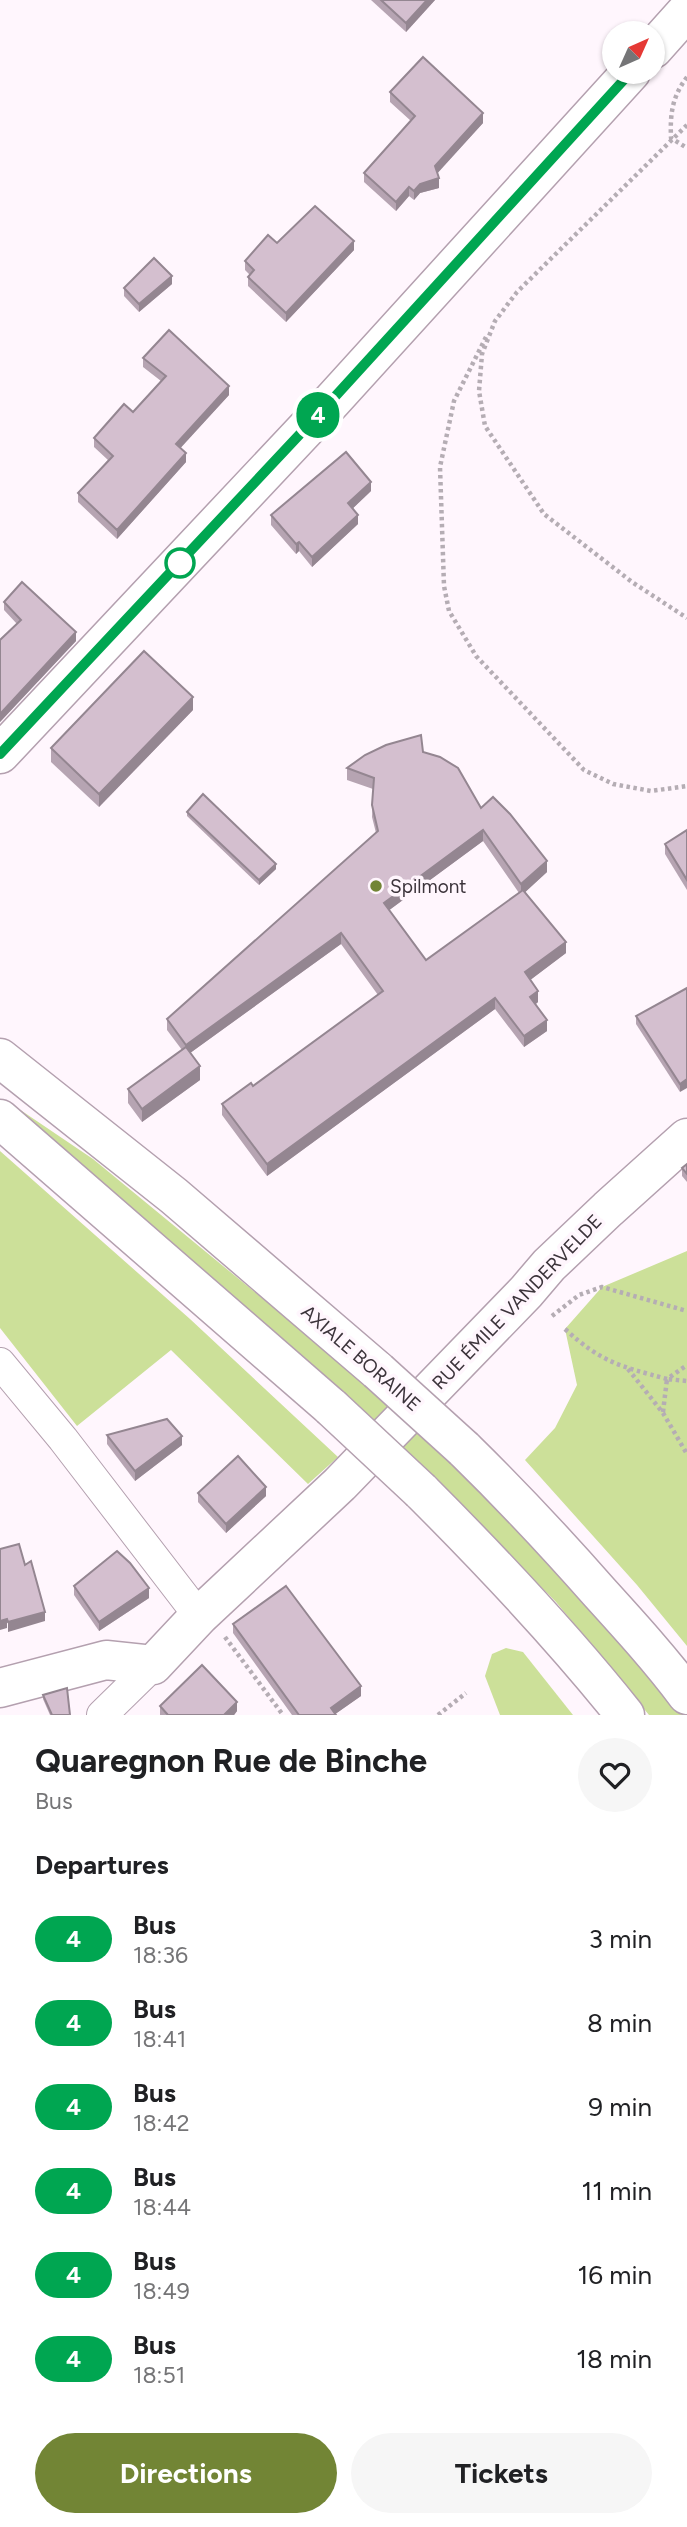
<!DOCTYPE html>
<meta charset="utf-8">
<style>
body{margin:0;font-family:Figtree,sans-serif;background:#f6f6f6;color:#202124;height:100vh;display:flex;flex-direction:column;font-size:26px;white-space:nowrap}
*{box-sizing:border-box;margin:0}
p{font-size:23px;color:#757577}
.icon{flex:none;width:38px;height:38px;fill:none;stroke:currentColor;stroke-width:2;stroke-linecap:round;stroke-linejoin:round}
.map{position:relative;height:1715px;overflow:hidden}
.panel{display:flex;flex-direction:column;background:#fff;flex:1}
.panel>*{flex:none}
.badge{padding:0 14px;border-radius:23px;font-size:24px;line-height:46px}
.needle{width:46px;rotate:45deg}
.buttons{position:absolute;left:602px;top:21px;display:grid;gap:14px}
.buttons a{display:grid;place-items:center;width:63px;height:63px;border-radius:50%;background:#fff;box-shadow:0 2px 5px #0004;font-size:35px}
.map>.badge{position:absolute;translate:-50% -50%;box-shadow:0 0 0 4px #fff}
h2{padding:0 35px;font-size:26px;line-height:63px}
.round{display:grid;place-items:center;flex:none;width:74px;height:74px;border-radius:37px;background:#f6f6f6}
.summary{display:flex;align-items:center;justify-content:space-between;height:119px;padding:0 35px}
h1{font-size:33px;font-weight:700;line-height:52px}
.primary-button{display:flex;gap:14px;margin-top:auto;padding:14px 35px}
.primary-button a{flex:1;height:80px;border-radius:42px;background:#728535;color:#fff;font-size:28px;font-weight:700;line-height:80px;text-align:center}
.primary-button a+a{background:#f6f6f6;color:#202124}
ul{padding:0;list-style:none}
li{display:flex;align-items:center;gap:21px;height:84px;padding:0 35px}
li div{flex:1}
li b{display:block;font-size:26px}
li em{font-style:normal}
li .badge{min-width:77px;font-weight:700;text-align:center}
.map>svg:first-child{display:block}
.green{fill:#cce099}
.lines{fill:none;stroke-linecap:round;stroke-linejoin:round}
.street-casing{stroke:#b4a0af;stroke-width:32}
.secondary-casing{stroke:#b4a0af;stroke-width:41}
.highway-casing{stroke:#b4a0af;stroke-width:41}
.path{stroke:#b5adb4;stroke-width:4.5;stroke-dasharray:3.5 3.5;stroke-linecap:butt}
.street{stroke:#fff;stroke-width:30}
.secondary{stroke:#fff;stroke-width:38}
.highway{stroke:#fff;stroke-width:38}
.highway-bridge-casing{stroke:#b4a0af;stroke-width:41;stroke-linecap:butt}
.highway-bridge{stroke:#fff;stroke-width:38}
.wall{fill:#b6a4b2;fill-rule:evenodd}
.shaded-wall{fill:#948691}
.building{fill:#d4bfcf;stroke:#948691;stroke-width:2}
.line-casing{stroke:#fff;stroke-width:16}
.line{stroke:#00a651;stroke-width:10}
.stop-dot{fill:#fff;stroke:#00a651;stroke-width:3.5}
.poi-dot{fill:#728535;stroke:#fff6fd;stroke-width:2.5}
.labels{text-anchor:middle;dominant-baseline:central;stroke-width:7;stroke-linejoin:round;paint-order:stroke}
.poi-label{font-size:19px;fill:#3c343b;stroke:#fff6fd;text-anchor:start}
.street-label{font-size:19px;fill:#3c343b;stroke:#fff6fd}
</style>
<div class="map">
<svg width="687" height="1715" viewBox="0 0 687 1715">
<rect width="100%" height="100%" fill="#fff6fd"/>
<!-- green -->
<g class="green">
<path d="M 16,1107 L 93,1159 L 375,1391 L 481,1487 L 684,1715 L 649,1715 L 556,1602 L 414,1459 L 56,1151 Z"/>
<path d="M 0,1151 L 190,1319 L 338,1457 L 308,1484 L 171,1350 L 77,1426 L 0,1328 Z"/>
<path d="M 687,1251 L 687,1646 L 637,1585 L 525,1460 L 555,1428 L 577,1385 L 565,1329 L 602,1287 Z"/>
<path d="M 506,1648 L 523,1652 L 573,1715 L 500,1715 L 485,1676 L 492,1654 Z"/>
</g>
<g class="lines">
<!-- street casing -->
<g class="street-casing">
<g id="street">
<path d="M 0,1363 L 63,1439 L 199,1616"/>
<path d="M 102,1715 L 153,1665"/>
</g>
</g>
<!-- secondary casing -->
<g class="secondary-casing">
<g id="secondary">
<path d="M 653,49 L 687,11"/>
<path d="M 0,754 L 332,401 L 631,72"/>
<path d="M 0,1688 L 106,1660 L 153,1665 L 199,1616 L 340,1484 L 526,1292 L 549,1265 L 608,1209 L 687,1138"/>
</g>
</g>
<!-- highway casing -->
<g class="highway-casing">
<g id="highway">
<path d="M 0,1058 L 174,1196 L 378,1371"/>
<path d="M 0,1119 L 331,1407"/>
<path d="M 464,1449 C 511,1495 556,1543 600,1593 C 630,1626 660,1659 687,1695"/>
<path d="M 421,1491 C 493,1563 562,1636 625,1715"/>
</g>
</g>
<!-- path -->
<g class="path">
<path d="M 687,77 C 672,97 670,114 671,138 L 687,148"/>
<path d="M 687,125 L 517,292 L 495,321 L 482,354 L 479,391 L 485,426 L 544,514 L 632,582 L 687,618"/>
<path d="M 486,337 L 454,401 L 440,467 L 444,586 L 449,611 L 476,656 L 584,770 L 613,784 L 651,791 L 687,786"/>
<path d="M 552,1316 L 579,1295 L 602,1287 L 687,1311"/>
<path d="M 565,1329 C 602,1363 620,1366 667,1379 L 687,1365"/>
<path d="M 628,1369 L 663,1413 L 687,1454"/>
<path d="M 663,1412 L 667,1379 L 687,1381"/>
<path d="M 225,1637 L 283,1715"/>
<path d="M 438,1715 L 466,1693"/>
</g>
<!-- street -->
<use href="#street" class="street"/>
<!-- secondary -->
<use href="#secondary" class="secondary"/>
<!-- highway -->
<use href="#highway" class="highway"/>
<!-- highway-bridge casing -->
<g class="highway-bridge-casing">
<g id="highway-bridge">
<path d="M 378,1371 L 464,1449"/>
<path d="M 331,1407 L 421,1491"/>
</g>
</g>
<!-- highway-bridge -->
<use href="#highway-bridge" class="highway-bridge"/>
</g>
<!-- wall -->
<g class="wall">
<path d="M 371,0 L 435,0 L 406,32 Z"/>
<path d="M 390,92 L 483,123 L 437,173 L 439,188 L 420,193 L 414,200 L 409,196 L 396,211 L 364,182 L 364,173 L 411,121 L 390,102 Z"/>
<path d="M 277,243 L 354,250 L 286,322 L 248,286 L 248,277 L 250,275 L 245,270 L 245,261 Z"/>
<path d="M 172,284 L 139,312 L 124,296 L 124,288 Z"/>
<path d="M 143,358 L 229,395 L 180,448 L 186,462 L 117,539 L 78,502 L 78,493 L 108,460 L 94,447 L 94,438 L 133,412 L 161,381 L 143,367 Z"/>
<path d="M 371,491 L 353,508 L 358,524 L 312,567 L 299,551 L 296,554 L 271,525 L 271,515 Z"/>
<path d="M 4,602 L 76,641 L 0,722 L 0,640 L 17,624 L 4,610 Z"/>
<path d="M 193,710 L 99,807 L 51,762 L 51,748 Z"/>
<path d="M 423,752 L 547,872 L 525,892 L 566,953 L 530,980 L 538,1002 L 536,1004 L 547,1031 L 524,1047 L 495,1009 L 267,1176 L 222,1115 L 222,1104 L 253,1086 L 378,995 L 341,944 L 190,1053 L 200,1080 L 142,1122 L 128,1103 L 128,1089 L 182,1050 L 167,1030 L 167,1019 L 376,833 L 372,817 L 373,789 L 347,780 L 347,768 ZM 483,841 L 519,893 L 426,960 L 389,910 Z"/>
<path d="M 187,812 L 276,869 L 259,885 L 187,816 Z"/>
<path d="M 687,830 L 687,890 L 665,854 L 665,844 Z"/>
<path d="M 687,988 L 680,1092 L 636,1024 L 636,1016 Z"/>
<path d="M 687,1164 L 687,1182 L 682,1176 L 682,1168 Z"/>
<path d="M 107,1435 L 182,1445 L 135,1481 L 107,1444 Z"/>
<path d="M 198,1493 L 266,1496 L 226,1533 L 198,1502 Z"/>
<path d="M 74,1586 L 149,1598 L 99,1631 L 74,1595 Z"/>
<path d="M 233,1624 L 361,1696 L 335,1714 L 336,1715 L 292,1715 L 233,1633 Z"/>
<path d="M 43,1695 L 70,1715 L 50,1715 L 43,1699 Z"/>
<path d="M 160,1706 L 237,1711 L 234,1715 L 160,1715 Z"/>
</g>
<!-- shaded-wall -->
<g class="shaded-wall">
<path d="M 427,0 L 435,0 L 406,32 L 406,23 Z"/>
<path d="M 483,113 L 483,123 L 435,176 L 435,166 Z"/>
<path d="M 439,178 L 439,188 L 420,193 L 414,200 L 414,191 L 420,184 Z"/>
<path d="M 409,187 L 409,196 L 396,211 L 396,202 Z"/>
<path d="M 354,241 L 354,250 L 286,322 L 286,313 Z"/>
<path d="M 172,276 L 172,284 L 139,312 L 139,304 Z"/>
<path d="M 229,386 L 229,395 L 176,453 L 176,444 Z"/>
<path d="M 186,453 L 186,462 L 117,539 L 117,530 Z"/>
<path d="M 371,482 L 371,491 L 348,513 L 348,503 Z"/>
<path d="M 358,515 L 358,524 L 312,567 L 312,557 Z"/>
<path d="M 299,542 L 299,551 L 296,554 L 296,544 Z"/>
<path d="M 76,632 L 76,641 L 0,722 L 0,714 Z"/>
<path d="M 193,697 L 193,710 L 99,807 L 99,794 Z"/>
<path d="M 483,830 L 483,841 L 384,914 L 384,903 Z"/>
<path d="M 547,861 L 547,872 L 521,896 L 521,884 Z"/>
<path d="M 276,864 L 276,869 L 259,885 L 259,880 Z"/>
<path d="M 341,933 L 341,944 L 186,1056 L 186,1045 Z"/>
<path d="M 566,942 L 566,953 L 525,984 L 525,972 Z"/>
<path d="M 538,991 L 538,1002 L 530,1008 L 530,997 Z"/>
<path d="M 495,998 L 495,1009 L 267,1176 L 267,1164 Z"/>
<path d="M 547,1020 L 547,1031 L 524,1047 L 524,1036 Z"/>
<path d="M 200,1066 L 200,1080 L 142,1122 L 142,1109 Z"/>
<path d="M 687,1079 L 687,1088 L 680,1092 L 680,1084 Z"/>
<path d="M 182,1436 L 182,1445 L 135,1481 L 135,1471 Z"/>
<path d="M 266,1487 L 266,1496 L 226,1533 L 226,1524 Z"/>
<path d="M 149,1588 L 149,1598 L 99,1631 L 99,1622 Z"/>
<path d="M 45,1612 L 45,1621 L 8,1632 L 8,1622 Z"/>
<path d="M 7,1619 L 7,1628 L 0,1630 L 0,1621 Z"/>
<path d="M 361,1686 L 361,1696 L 334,1715 L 331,1708 Z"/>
<path d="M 237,1702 L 237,1711 L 234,1715 L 224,1715 Z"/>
</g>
<!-- building -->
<g class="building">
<path d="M 381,0 L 427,0 L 406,23 Z"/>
<path d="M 423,57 L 483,113 L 435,166 L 439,178 L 420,184 L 414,191 L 409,187 L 396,202 L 364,173 L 415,116 L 390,92 Z"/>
<path d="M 315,206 L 354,241 L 286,313 L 248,277 L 254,270 L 245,261 L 268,235 L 277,243 Z"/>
<path d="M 154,258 L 172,276 L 139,304 L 124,288 Z"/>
<path d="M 169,330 L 229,386 L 176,444 L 186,453 L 117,530 L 78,493 L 113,456 L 94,438 L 124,404 L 133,412 L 166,376 L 143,358 Z"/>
<path d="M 346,452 L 371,482 L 348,503 L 358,515 L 312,557 L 299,542 L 296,544 L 271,515 Z"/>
<path d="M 22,582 L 76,632 L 0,714 L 0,640 L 21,620 L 4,602 Z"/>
<path d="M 144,651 L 193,697 L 99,794 L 51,748 Z"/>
<path d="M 421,735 L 423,752 L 440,757 L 458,768 L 481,808 L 493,797 L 510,814 L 547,861 L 521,884 L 483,830 L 384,903 L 426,960 L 523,890 L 566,942 L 525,972 L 538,991 L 530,997 L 547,1020 L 524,1036 L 495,998 L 267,1164 L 222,1104 L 251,1083 L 253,1086 L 383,991 L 341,933 L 186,1045 L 167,1019 L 378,831 L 372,805 L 374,778 L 347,768 L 365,755 L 386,745 Z"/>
<path d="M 203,794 L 276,864 L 259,880 L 187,812 Z"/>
<path d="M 687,830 L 687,880 L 665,844 Z"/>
<path d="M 687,988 L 687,1079 L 680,1084 L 636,1016 Z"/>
<path d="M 186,1047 L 200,1066 L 142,1109 L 128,1089 Z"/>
<path d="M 687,1164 L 687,1174 L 682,1168 Z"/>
<path d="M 167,1419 L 182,1436 L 135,1471 L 107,1435 Z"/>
<path d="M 238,1456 L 266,1487 L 226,1524 L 198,1493 Z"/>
<path d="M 19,1544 L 25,1565 L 31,1561 L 45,1612 L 8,1622 L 7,1619 L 0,1621 L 0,1549 Z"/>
<path d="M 117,1551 L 130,1563 L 149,1588 L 99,1622 L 74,1586 Z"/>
<path d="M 286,1586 L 361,1686 L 331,1708 L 336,1715 L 299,1715 L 233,1624 Z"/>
<path d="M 202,1665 L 237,1702 L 224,1715 L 168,1715 L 160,1706 Z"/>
<path d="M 67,1688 L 70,1715 L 52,1715 L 43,1695 Z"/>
</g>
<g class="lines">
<!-- line casing -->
<g class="line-casing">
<path id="line" d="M 0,754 L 331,401 L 631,72"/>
</g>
<!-- line -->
<use href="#line" class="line"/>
</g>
<!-- markers -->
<circle class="stop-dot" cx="180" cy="563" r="14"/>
<circle class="poi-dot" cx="376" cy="886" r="7"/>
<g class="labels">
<!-- poi labels -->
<g class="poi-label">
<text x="390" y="886">Spilmont</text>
</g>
<!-- street labels -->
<g class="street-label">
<text transform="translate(517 1302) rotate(-46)">RUE ÉMILE VANDERVELDE</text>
<text transform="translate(361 1358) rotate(41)">AXIALE BORAINE</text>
</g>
</g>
</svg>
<div class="buttons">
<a><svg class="needle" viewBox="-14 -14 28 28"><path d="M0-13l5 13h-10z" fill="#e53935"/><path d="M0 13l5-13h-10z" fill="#757577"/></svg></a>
</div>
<b class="badge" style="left:318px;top:415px;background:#00a651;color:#fff">4</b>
</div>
<section class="panel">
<div class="summary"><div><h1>Quaregnon Rue de Binche</h1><p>Bus</p></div><a class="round"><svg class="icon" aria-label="heart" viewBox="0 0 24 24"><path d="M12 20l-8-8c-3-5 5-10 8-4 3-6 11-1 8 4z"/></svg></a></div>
<h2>Departures</h2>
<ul>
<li><span class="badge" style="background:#00a651;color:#fff">4</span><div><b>Bus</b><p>18:36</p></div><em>3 min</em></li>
<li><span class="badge" style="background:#00a651;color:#fff">4</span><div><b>Bus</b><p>18:41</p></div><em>8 min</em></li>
<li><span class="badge" style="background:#00a651;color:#fff">4</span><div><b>Bus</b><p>18:42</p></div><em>9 min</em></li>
<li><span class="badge" style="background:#00a651;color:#fff">4</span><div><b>Bus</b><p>18:44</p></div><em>11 min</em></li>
<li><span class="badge" style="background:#00a651;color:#fff">4</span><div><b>Bus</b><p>18:49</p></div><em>16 min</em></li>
<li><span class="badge" style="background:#00a651;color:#fff">4</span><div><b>Bus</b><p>18:51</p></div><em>18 min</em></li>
</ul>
<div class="primary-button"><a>Directions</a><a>Tickets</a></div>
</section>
